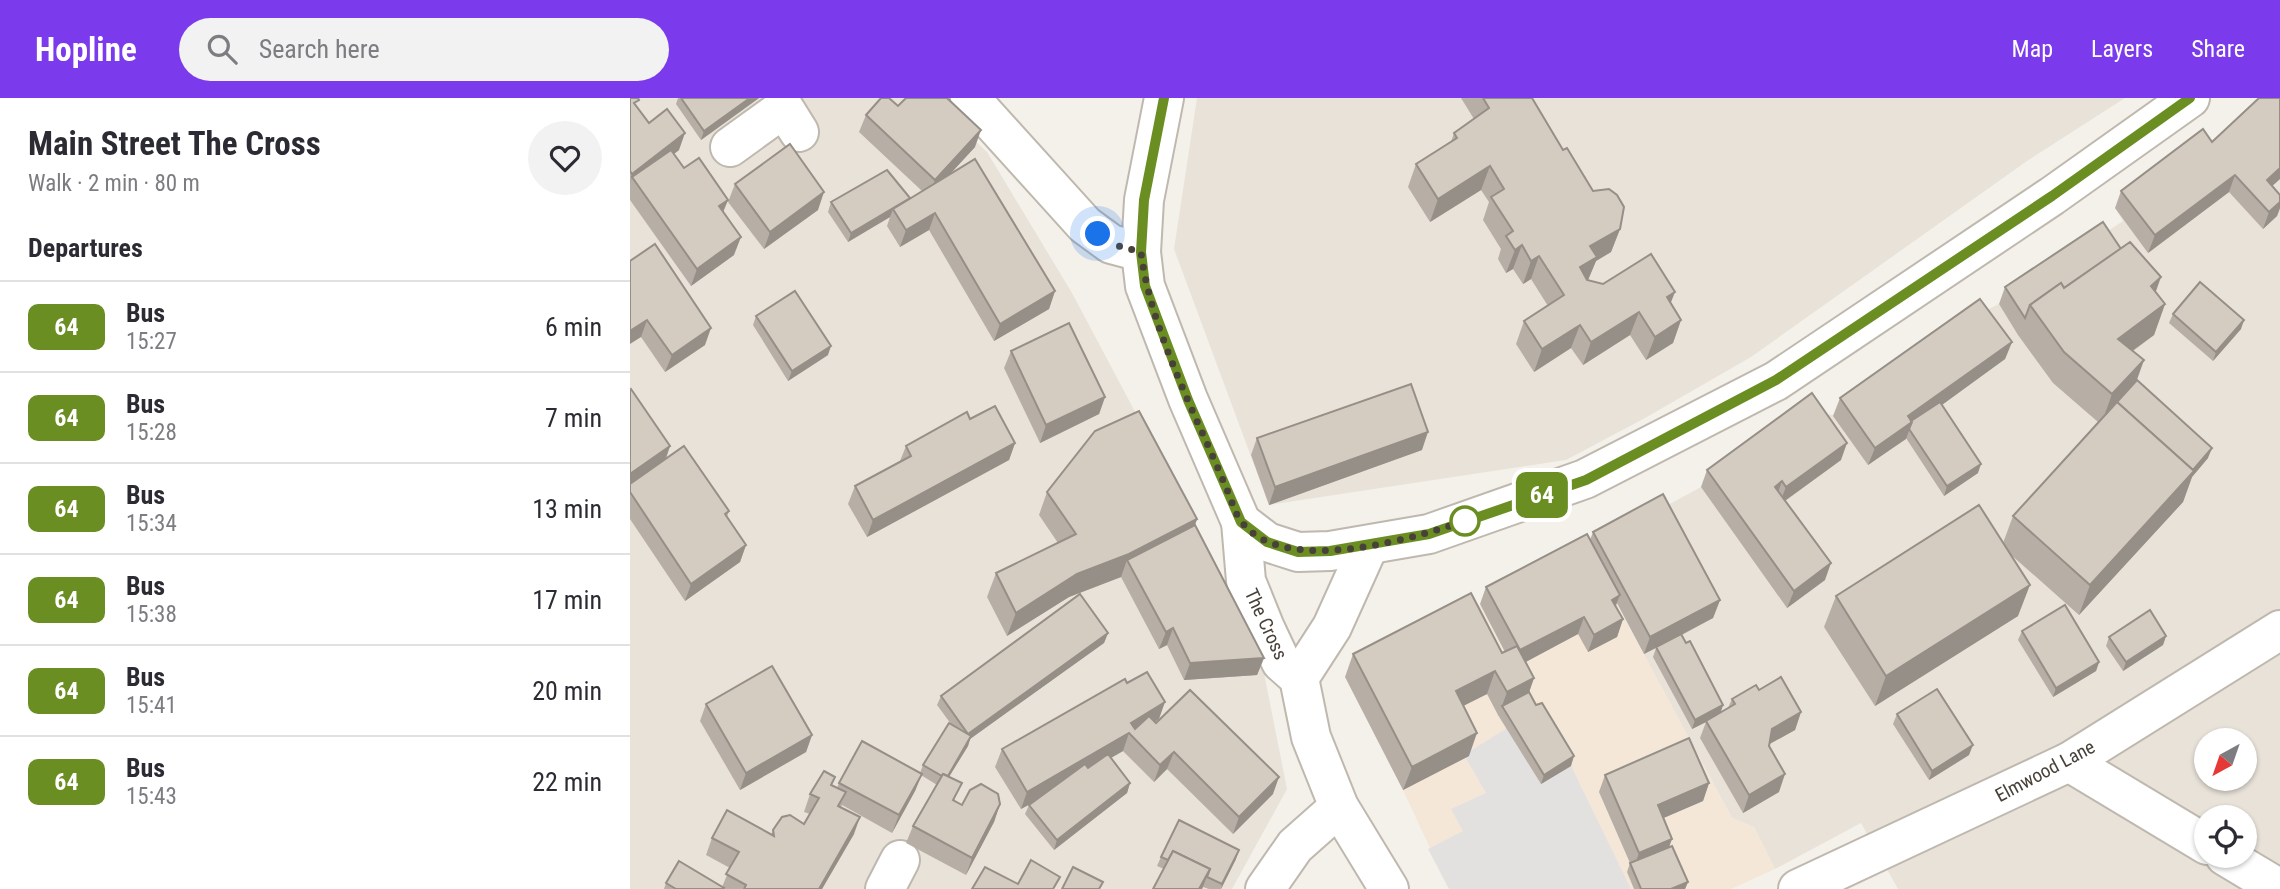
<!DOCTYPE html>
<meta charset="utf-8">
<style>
body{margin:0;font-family:"Roboto Condensed",sans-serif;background:#f2f2f3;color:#2b2b33;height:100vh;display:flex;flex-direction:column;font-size:26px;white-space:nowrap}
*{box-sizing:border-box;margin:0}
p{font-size:23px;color:#7c7c81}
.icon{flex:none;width:38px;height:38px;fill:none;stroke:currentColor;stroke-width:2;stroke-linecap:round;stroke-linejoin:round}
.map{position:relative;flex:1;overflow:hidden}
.panel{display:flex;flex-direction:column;background:#fff;width:630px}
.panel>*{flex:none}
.badge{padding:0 14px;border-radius:10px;font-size:24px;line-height:46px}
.needle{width:46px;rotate:220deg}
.controls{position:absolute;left:1564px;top:630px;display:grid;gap:14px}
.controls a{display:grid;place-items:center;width:63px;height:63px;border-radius:50%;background:#fff;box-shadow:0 2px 5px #0004;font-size:35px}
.you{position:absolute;width:35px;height:35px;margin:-18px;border:5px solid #fff;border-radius:50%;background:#1a73e8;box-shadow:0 0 0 10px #1a73e833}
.map>.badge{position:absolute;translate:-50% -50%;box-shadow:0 0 0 4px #fff}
h2{padding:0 28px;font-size:26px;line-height:63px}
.round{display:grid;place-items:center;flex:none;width:74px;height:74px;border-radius:37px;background:#f2f2f3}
.overview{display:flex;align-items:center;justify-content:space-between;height:119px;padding:0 28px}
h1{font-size:33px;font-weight:700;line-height:52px}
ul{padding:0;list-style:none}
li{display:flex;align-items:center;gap:21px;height:91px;padding:0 28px;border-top:2px solid #e1e1e2}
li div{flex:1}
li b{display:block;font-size:26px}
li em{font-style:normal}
li .badge{min-width:77px;font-weight:700;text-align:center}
header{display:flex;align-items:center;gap:42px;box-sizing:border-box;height:98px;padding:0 35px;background:#7c3aed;color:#fff}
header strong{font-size:33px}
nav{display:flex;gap:38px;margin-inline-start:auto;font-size:24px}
.search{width:490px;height:63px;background:#f2f2f3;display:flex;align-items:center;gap:18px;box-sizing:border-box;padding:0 24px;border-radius:38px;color:#7c7c81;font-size:26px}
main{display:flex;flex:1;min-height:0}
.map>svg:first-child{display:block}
.residential{fill:#e8e2d9;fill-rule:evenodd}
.commercial{fill:#f4e7d8}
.parking{fill:#e3e1df}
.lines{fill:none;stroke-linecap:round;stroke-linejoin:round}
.minor-casing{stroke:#bfb8ae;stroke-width:42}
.minor{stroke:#fff;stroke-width:38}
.wall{fill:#b7afa6}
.shaded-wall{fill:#958f87}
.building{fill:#d5ccc1;stroke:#958f87;stroke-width:2}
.line-casing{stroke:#fff;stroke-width:16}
.line{stroke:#6b8e23;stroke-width:10}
.walk{stroke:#484139;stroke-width:7;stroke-dasharray:0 12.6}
.stop-dot{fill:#fff;stroke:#6b8e23;stroke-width:3.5}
.labels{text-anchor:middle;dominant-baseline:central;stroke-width:5;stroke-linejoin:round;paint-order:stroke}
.street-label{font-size:19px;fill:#484139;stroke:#fff}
</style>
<header>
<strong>Hopline</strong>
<div class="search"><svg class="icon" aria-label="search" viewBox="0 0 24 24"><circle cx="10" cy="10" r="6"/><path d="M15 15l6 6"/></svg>Search here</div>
<nav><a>Map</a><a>Layers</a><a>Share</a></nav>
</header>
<main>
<section class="panel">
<div class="overview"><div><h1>Main Street The Cross</h1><p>Walk · 2 min · 80 m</p></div><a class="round"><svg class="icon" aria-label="heart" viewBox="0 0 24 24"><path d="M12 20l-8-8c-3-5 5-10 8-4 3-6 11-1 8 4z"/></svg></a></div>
<h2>Departures</h2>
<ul>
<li><span class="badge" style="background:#6b8e23;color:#fff">64</span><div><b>Bus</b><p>15:27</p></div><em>6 min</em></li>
<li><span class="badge" style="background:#6b8e23;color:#fff">64</span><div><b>Bus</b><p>15:28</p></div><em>7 min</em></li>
<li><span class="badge" style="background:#6b8e23;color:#fff">64</span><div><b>Bus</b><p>15:34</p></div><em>13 min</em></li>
<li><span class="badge" style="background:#6b8e23;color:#fff">64</span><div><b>Bus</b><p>15:38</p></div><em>17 min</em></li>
<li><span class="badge" style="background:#6b8e23;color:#fff">64</span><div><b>Bus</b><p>15:41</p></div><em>20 min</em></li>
<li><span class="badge" style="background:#6b8e23;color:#fff">64</span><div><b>Bus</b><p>15:43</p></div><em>22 min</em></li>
</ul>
</section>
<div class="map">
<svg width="1650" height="791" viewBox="0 0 1650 791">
<rect width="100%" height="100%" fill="#f4f1eb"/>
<!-- residential -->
<g class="residential">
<path d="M 0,0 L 301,0 L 357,54 L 442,195 L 571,438 L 633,570 L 657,691 L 602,791 L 0,791 Z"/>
<path d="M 567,0 L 1495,0 L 1397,63 L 1121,259 L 1015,320 L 936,362 L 639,407 L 544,151 Z"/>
<path d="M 1650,0 L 1650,791 L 1268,791 L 1231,725 L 1145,771 L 1124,729 L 1102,720 L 957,451 L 1071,389 L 1175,312 L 1203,317 L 1344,218 L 1369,206 L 1493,123 L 1485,110 L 1567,48 L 1575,60 ZM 1577,642 L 1615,642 L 1615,681 L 1577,681 ZM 1577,719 L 1615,719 L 1615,758 L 1577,758 Z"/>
</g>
<!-- commercial -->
<path class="commercial" d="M 957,451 L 1102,720 L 1124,729 L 1145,771 L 1101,791 L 819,791 L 773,692 L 715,579 Z"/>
<!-- parking -->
<path class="parking" d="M 877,630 L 911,686 L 941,668 L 1001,791 L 819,791 L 798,751 L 833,733 L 821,711 L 856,695 L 834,657 Z"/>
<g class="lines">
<!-- minor casing -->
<g class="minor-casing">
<g id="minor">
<path d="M 340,0 L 455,127 L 481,146 L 511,154"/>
<path d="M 534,0 L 514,102 L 511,154 L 515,188 L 558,301 L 611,424 L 637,444 L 668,454 L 700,453 L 799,436 L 955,381 L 1146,283 L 1422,98 L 1560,0"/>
<path d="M 100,49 L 154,10 L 169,34"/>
<path d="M 611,424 L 616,483 L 635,530 L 651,564 L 669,580 L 681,639 L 709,709 L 759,791"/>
<path d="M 669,580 L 702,529 L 739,447"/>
<path d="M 1439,664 L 1577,747"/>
<path d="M 1595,758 L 1650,791"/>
<path d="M 255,791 L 270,762"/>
<path d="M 635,791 L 665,748 L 709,709"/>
<path d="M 1168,791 L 1439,664 L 1650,532"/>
</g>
</g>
<!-- minor -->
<use href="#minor" class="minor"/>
</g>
<!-- wall -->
<g class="wall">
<path d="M 0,0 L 19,25 L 49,52 L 44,56 L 54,70 L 98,102 L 93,114 L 104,157 L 61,188 L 0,102 Z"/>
<path d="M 48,0 L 129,0 L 71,42 L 46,6 Z"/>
<path d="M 831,0 L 902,0 L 933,52 L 990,131 L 981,154 L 966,163 L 958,182 L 1041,205 L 1051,222 L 1043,245 L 1016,262 L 1000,237 L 953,267 L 941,250 L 904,274 L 886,246 L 894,223 L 918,208 L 901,181 L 893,186 L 883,171 L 876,175 L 868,161 L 871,151 L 853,122 L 859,104 L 851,92 L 800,124 L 778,89 L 786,66 L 821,44 L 824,35 L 844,21 Z"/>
<path d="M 236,17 L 345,49 L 320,76 L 425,193 L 419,211 L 364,243 L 299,132 L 270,149 L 257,128 L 260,119 L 218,144 L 198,114 L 201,104 L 280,101 L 292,93 L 229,34 Z"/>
<path d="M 1582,44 L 1650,81 L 1642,88 L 1650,97 L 1650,110 L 1647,118 L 1633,131 L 1599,94 L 1518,155 L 1485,110 L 1491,93 Z"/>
<path d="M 105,86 L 188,112 L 134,151 L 98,104 Z"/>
<path d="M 1491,151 L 1535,206 L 1524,237 L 1503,253 L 1506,283 L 1578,360 L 1562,379 L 1553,404 L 1449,517 L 1379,455 L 1388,518 L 1245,608 L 1194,529 L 1206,498 L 1373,445 L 1383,418 L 1468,324 L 1423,285 L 1388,237 L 1369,206 L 1375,189 Z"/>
<path d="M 0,163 L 75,247 L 35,274 L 11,239 Z"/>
<path d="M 1543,216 L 1611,231 L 1583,263 L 1539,225 Z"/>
<path d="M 126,218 L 198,257 L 158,283 L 123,227 Z"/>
<path d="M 1382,244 L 1375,261 L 1312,307 L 1348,375 L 1314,398 L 1276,340 L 1238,367 L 1203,318 L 1210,300 Z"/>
<path d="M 381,253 L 475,299 L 469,316 L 410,345 L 374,270 Z"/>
<path d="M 0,292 L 40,348 L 36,361 L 99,413 L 97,419 L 116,447 L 110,464 L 55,503 L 0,421 Z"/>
<path d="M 340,321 L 385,345 L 379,362 L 237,439 L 218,406 L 225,388 L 270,363 L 276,348 Z"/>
<path d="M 627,340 L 792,352 L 639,407 L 621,357 Z"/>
<path d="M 1211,362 L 1155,403 L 1195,482 L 1157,510 L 1071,389 L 1077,372 Z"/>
<path d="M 417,394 L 567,421 L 565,427 L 634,560 L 627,577 L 554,582 L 537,547 L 529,551 L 491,479 L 439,499 L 377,538 L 357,499 L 366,475 L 428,445 L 409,417 Z"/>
<path d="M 963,434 L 1090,502 L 1083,520 L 1052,537 L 1090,615 L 1098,610 L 1102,601 L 1129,592 L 1171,614 L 1165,632 L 1139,646 L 1149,694 L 1113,715 L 1070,640 L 1076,624 L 1062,631 L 1023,559 L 1026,550 L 1014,556 L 987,505 L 986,508 L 993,521 L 987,539 L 958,554 L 948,536 L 896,564 L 904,580 L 899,594 L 941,668 L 911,686 L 868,617 L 857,596 L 833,608 L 839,658 L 773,692 L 715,579 L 723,556 L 872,555 L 875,554 L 850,506 L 856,489 L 960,442 Z"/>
<path d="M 1392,533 L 1469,564 L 1466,573 L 1423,599 L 1388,542 Z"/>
<path d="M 478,535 L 474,545 L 340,641 L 338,648 L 319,679 L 325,703 L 332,707 L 370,706 L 364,724 L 336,777 L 276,745 L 283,728 L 307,687 L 291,677 L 285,693 L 262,735 L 212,707 L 211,709 L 224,736 L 192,791 L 34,791 L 36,785 L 92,789 L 100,770 L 76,757 L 82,740 L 141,737 L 143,732 L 174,726 L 180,716 L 174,714 L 180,696 L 202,687 L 207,690 L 209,685 L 290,675 L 293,667 L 321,626 L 307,607 L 311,598 Z"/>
<path d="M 1536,538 L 1533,547 L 1493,573 L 1476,548 L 1479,539 Z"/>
<path d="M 497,585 L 529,621 L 525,624 L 643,696 L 603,736 L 537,671 L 524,684 L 493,653 L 481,660 L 500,685 L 497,695 L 424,752 L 395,716 L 399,707 L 391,711 L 365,669 L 372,651 Z"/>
<path d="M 76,606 L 182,637 L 176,654 L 110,692 L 70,623 Z"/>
<path d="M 1267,616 L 1339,657 L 1299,682 L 1263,626 Z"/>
<path d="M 975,677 L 1079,685 L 1073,703 L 1033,720 L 1039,749 L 1058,784 L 1055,791 L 1004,791 L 997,774 L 1000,765 L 969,694 Z"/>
<path d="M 531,759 L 606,761 L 591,791 L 579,791 L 573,789 L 572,791 L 523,791 L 534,771 L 527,768 Z"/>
</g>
<!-- shaded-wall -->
<g class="shaded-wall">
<path d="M 120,0 L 129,0 L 71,42 L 74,33 Z"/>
<path d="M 351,32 L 345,49 L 299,99 L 305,82 Z"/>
<path d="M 55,35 L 49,52 L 7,85 L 2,79 L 0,86 L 2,76 Z"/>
<path d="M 860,68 L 851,92 L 800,124 L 808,101 Z"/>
<path d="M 1650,70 L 1650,81 L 1630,99 L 1637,82 Z"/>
<path d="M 1605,77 L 1599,94 L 1518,155 L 1525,137 Z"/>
<path d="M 194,94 L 188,112 L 134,151 L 140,134 Z"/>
<path d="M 280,100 L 263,111 L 260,119 L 218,144 L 221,135 Z"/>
<path d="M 98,102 L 91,119 L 89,108 Z"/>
<path d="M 1650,104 L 1650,110 L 1647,118 L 1633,131 L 1639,114 Z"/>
<path d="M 305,115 L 299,132 L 270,149 L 276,132 Z"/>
<path d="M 990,131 L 981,154 L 966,163 L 958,182 L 941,193 L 950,169 L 960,148 Z"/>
<path d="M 111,139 L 104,157 L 61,188 L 67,171 Z"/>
<path d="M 892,147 L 883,171 L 876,175 L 885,152 Z"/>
<path d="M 909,158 L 901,181 L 893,186 L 901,163 Z"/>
<path d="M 1531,179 L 1520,210 L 1521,188 Z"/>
<path d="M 425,193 L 419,211 L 364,243 L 370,226 Z"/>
<path d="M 1045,194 L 1036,217 L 1037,199 Z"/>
<path d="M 1535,206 L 1524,237 L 1477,271 L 1488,241 Z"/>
<path d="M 1009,214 L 1000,237 L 953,267 L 961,244 Z"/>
<path d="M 17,222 L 11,239 L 0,246 L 0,233 Z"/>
<path d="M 1051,222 L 1043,245 L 1016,262 L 1025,239 Z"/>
<path d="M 1614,222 L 1611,231 L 1583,263 L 1586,254 Z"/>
<path d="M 950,227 L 941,250 L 904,274 L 912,251 Z"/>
<path d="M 81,230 L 75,247 L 35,274 L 42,257 Z"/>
<path d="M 1382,244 L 1375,261 L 1280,330 L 1276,341 L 1238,367 L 1245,350 L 1278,318 Z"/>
<path d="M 201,248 L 198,257 L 158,283 L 162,273 Z"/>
<path d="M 1514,262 L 1503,293 L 1471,327 L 1482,296 Z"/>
<path d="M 475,299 L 469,316 L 410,345 L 416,327 Z"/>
<path d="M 798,334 L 792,352 L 639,407 L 645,389 Z"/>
<path d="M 385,345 L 379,362 L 237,439 L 243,422 Z"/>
<path d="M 1217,345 L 1211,362 L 1149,407 L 1156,389 Z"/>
<path d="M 40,348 L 34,365 L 0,389 L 0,376 Z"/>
<path d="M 1582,350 L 1578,360 L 1562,379 L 1553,404 L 1449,517 L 1460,487 Z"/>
<path d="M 1351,366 L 1348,375 L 1314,398 L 1317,388 Z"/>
<path d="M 1152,383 L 1146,400 L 1145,389 Z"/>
<path d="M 567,421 L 559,444 L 497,462 L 491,479 L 439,499 L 377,538 L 386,515 L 447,476 Z"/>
<path d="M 116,447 L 110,464 L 55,503 L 61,486 Z"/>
<path d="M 1201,465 L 1195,482 L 1157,510 L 1164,493 Z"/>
<path d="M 1400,487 L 1388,518 L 1245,608 L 1256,578 Z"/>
<path d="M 990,497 L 983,514 L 982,502 Z"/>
<path d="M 1090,502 L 1083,520 L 1014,556 L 1020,539 Z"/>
<path d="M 954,519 L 948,536 L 884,570 L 890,552 Z"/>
<path d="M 993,521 L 987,539 L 958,554 L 964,537 Z"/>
<path d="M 543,530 L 537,547 L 529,551 L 536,534 Z"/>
<path d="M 478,535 L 474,545 L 340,641 L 338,648 L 312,690 L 316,681 L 338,636 Z"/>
<path d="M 1536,538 L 1533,547 L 1493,573 L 1496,564 Z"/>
<path d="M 634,560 L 627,577 L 554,582 L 560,565 Z"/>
<path d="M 1469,564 L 1466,573 L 1423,599 L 1426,590 Z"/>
<path d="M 865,573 L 857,596 L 817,616 L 826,593 Z"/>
<path d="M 904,580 L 896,603 L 872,608 L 877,594 Z"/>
<path d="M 535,604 L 529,621 L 501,638 L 499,635 L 493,653 L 391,711 L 397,694 L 501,625 Z"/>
<path d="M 1093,607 L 1090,617 L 1062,631 L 1065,622 Z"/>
<path d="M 1171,614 L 1165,632 L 1136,648 L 1142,631 Z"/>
<path d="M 847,635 L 839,658 L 773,692 L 782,669 Z"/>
<path d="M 182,637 L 176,654 L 110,692 L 116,675 Z"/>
<path d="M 1343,647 L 1339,657 L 1299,682 L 1302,673 Z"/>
<path d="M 544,654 L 537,671 L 524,684 L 530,667 Z"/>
<path d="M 944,658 L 941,668 L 911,686 L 914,677 Z"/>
<path d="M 292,676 L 285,693 L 262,735 L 269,717 Z"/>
<path d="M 1155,676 L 1149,694 L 1113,715 L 1119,697 Z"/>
<path d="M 649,679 L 643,696 L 603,736 L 609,719 Z"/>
<path d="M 500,685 L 497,695 L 424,752 L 427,742 Z"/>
<path d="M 1079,685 L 1073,703 L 1022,725 L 1028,707 Z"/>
<path d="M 370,706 L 364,724 L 336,777 L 342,760 Z"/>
<path d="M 230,719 L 224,736 L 192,791 L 189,791 Z"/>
<path d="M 1042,741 L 1036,758 L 1003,772 L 1009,755 Z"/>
<path d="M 609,752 L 606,761 L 591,791 L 592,786 Z"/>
<path d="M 580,771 L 572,791 L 569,791 Z"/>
<path d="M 1058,784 L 1055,791 L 1041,791 Z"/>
</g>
<!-- building -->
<g class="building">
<path d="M 0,0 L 8,0 L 9,2 L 4,5 L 19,25 L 37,11 L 55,35 L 2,76 L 0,73 Z"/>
<path d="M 51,0 L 120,0 L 74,33 Z"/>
<path d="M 251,0 L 259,0 L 268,8 L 276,0 L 317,0 L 351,32 L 305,82 L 236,17 Z"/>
<path d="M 853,0 L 902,0 L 933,52 L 937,50 L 963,93 L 979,91 L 987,97 L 994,109 L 990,131 L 960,148 L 967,159 L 950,169 L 957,182 L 973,186 L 1021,156 L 1045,194 L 1037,199 L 1051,222 L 1025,239 L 1009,214 L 961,244 L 950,227 L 912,251 L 894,223 L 934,197 L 909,158 L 901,163 L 892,147 L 885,152 L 876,138 L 883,133 L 861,99 L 874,91 L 860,68 L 808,101 L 786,66 L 827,40 L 824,35 L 859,10 Z"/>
<path d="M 1629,0 L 1650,0 L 1650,70 L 1637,82 L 1650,97 L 1650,104 L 1639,114 L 1605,77 L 1525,137 L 1491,93 L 1573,31 L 1582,44 Z"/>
<path d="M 160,46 L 194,94 L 140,134 L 105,86 Z"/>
<path d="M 41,52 L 54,70 L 69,60 L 98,102 L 89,108 L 111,139 L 67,171 L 2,79 Z"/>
<path d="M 345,61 L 425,193 L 370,226 L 305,115 L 276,132 L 263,111 Z"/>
<path d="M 257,72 L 280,100 L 221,135 L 201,104 Z"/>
<path d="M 1473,124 L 1491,151 L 1434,190 L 1431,185 L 1400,207 L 1395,220 L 1375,189 Z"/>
<path d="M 1500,144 L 1531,179 L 1521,188 L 1535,206 L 1488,241 L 1514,262 L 1482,296 L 1434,254 L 1400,207 L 1431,185 L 1434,190 Z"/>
<path d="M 25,146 L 81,230 L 42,257 L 17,222 L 0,233 L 0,163 Z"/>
<path d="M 1570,184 L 1614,222 L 1586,254 L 1543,216 Z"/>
<path d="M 165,193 L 201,248 L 162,273 L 126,218 Z"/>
<path d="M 1350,201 L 1382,244 L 1278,318 L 1282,324 L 1245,350 L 1210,300 Z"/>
<path d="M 439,225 L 475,299 L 416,327 L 381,253 Z"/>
<path d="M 1507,282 L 1582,350 L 1563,372 L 1487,304 Z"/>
<path d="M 781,286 L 798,334 L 645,389 L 627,340 Z"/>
<path d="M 1,291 L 40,348 L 0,376 L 0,292 Z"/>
<path d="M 1182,295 L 1217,345 L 1156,389 L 1152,383 L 1145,389 L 1201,465 L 1164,493 L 1077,372 Z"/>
<path d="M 1310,304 L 1351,366 L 1317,388 L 1279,331 L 1282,324 L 1281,323 Z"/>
<path d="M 1487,304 L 1564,373 L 1460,487 L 1383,418 Z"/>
<path d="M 365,308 L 385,345 L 243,422 L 225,388 L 281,358 L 276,348 L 337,314 L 340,321 Z"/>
<path d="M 509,313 L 567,421 L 499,456 L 447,476 L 386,515 L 366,475 L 446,436 L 417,394 L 465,333 Z"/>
<path d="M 54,348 L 99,413 L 95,416 L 116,447 L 61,486 L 0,394 L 0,386 Z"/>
<path d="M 1033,396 L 1090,502 L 1020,539 L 963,434 Z"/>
<path d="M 1349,407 L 1400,487 L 1256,578 L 1206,498 Z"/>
<path d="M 565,427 L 634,560 L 560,565 L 543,530 L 536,534 L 497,462 Z"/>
<path d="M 957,436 L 990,497 L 982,502 L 993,521 L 964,537 L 954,519 L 890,552 L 856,489 Z"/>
<path d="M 841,495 L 872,555 L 887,548 L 904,580 L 877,594 L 865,573 L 826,593 L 847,635 L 782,669 L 723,556 Z"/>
<path d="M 450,496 L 478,535 L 338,636 L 311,598 Z"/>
<path d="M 1435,507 L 1469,564 L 1426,590 L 1392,533 Z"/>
<path d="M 1520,512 L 1536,538 L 1496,564 L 1479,539 Z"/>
<path d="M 1051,536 L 1056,545 L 1060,543 L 1093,607 L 1065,622 L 1026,549 Z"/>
<path d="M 142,568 L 182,637 L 116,675 L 76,606 Z"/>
<path d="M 517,574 L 535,604 L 501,625 L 505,631 L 519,618 L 526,625 L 560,592 L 649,679 L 609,719 L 544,654 L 530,667 L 499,635 L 397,694 L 372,651 L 495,581 L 497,585 Z"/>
<path d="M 1151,579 L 1171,614 L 1142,631 L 1139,648 L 1155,676 L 1119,697 L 1076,623 L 1105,606 L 1102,601 L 1126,587 L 1129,592 Z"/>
<path d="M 1307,591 L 1343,647 L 1302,673 L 1267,616 Z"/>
<path d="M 899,594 L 906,607 L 912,605 L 944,658 L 914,677 L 872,608 Z"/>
<path d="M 319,625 L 341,638 L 318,678 L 313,676 L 312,678 L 293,667 Z"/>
<path d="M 1059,640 L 1079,685 L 1028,707 L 1042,741 L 1009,755 L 975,677 Z"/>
<path d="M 232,643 L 292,676 L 269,717 L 209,685 Z"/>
<path d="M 478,656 L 500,685 L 427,742 L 399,707 L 455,666 L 458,670 Z"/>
<path d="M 194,673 L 205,679 L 201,687 L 216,694 L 208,708 L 230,719 L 189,791 L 114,791 L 116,787 L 96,776 L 109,754 L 82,740 L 97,712 L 144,738 L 143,732 L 152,719 L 160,717 L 174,726 L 189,700 L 180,696 Z"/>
<path d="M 313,676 L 332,685 L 323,702 L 332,707 L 340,692 L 351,686 L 368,696 L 370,706 L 342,760 L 283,728 Z"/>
<path d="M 549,722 L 609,752 L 592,786 L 577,779 L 580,771 L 543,753 L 538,762 L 531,759 Z"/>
<path d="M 1042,748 L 1058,784 L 1041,791 L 1011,791 L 1000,765 Z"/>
<path d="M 543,753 L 580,771 L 569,791 L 523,791 Z"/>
<path d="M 401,762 L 430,779 L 423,791 L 342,791 L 355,769 L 388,786 Z"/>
<path d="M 49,763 L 94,790 L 93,791 L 46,791 L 36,785 Z"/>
<path d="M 443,769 L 473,784 L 469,791 L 432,791 Z"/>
</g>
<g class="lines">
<!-- line casing -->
<g class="line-casing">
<path id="line" d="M 534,0 L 514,102 L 511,154 L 515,188 L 558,302 L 611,424 L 637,444 L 668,454 L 700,453 L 799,436 L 956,382 L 1146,282 L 1422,98 L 1560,0"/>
</g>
<!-- line -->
<use href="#line" class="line"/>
<!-- walk -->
<path class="walk" d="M 468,136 L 481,146 L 511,154 C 518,211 543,268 566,321 C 577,345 588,370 598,394 C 602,403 605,416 611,423 C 653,481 789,439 844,420 L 835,423"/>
</g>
<!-- markers -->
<circle class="stop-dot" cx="835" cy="423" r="14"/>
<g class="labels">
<!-- street labels -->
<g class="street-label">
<text transform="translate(636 526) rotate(65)">The Cross</text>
<text transform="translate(1415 673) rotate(-28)">Elmwood Lane</text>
</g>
</g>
</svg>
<div class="controls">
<a><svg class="needle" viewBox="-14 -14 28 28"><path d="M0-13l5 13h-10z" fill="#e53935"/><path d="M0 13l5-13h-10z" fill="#7c7c81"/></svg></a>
<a><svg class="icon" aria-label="locate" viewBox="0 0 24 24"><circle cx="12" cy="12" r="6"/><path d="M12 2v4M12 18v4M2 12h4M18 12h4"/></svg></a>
</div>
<div class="you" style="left:468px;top:136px"></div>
<b class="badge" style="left:912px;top:397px;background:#6b8e23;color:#fff">64</b>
</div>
</main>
